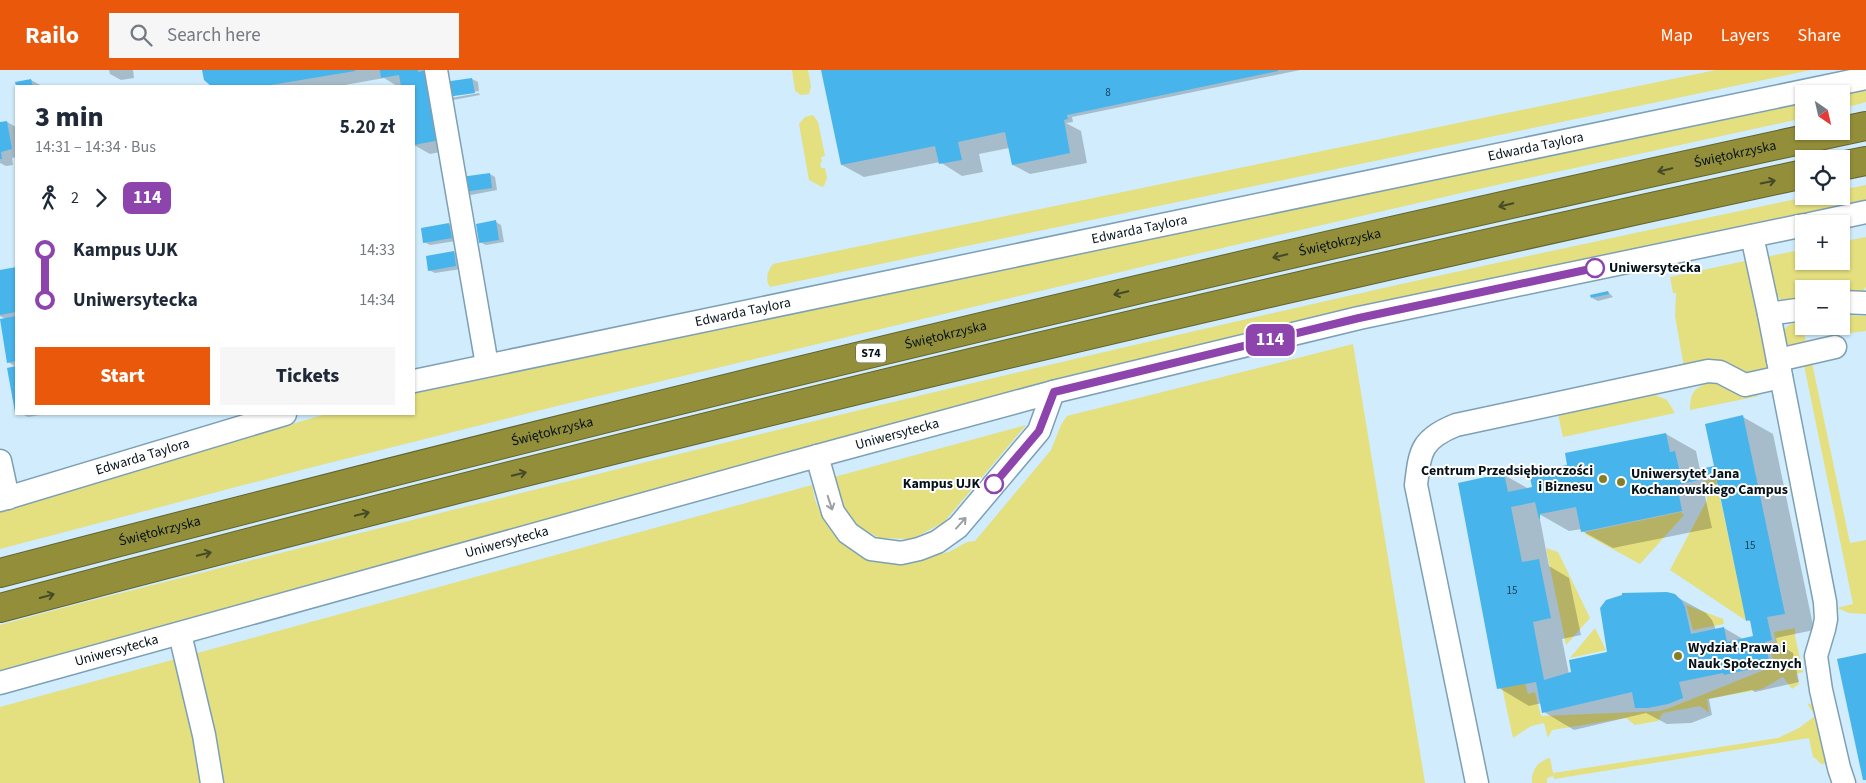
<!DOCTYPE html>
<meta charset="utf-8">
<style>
body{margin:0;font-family:"Source Sans 3",sans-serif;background:#f6f6f7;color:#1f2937;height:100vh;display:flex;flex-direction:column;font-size:19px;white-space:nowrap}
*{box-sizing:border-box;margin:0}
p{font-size:16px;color:#747a83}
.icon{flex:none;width:28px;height:28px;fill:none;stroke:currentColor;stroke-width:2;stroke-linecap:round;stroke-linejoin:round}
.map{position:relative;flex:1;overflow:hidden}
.side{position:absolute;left:15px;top:15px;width:400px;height:330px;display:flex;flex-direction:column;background:#fff;border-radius:0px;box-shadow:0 1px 4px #0004}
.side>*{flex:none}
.badge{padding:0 10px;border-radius:8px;font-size:18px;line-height:32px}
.needle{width:32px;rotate:146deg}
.fabs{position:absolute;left:1795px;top:15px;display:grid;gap:10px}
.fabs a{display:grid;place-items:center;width:55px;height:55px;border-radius:0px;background:#fff;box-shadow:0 1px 4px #0004;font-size:25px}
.map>.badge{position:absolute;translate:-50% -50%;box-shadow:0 0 0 2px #fff}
.legs{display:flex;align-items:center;gap:8px;height:55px;padding:0 20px;font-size:16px}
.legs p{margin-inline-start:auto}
.overview{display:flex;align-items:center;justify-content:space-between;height:85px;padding:0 20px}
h1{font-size:28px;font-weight:800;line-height:38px}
.button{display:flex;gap:10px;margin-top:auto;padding:10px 20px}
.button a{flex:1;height:58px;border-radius:0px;background:#ea580c;color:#fff;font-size:20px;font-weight:800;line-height:58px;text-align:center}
.button a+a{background:#f6f6f7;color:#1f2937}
ul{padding:0 20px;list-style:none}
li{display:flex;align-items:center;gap:18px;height:50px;font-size:19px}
li i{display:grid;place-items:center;width:8px;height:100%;margin:0 6px;background:currentColor}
li i::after{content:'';width:12px;height:12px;margin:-6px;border:4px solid;border-radius:50%;background:#fff}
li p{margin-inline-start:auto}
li:first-child i{background:linear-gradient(#0000 50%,currentColor 0)}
li:last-child i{background:linear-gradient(currentColor 50%,#0000 0)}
header{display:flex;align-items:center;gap:30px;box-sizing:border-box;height:70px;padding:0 25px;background:#ea580c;color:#fff}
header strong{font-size:24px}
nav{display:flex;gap:28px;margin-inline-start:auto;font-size:18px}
.search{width:350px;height:45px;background:#f6f6f7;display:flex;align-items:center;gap:12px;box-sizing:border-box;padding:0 18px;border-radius:0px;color:#747a83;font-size:19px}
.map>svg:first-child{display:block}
.green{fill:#e4df7f}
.shadow{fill:#0003;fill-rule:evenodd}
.building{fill:#47b5ec;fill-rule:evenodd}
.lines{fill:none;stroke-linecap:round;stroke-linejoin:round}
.minor-casing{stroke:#7ea0b4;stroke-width:25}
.highway-casing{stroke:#62632e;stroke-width:30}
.minor{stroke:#fff;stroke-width:22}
.highway{stroke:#938e39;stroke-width:28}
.oneway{stroke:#454a27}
.oneway2{stroke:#9ba0a3}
.line-1-casing{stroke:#fff;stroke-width:11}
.line-1{stroke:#8e44ad;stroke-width:8}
.stop-1-dot{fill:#fff;stroke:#8e44ad;stroke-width:2.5}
.poi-dot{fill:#847f26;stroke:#fff;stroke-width:2}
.labels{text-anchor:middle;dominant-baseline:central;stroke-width:4;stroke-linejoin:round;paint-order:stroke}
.number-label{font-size:11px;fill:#163b4e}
.shield{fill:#fff;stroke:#51595e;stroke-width:1}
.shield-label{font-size:12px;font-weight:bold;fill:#061219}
.street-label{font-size:14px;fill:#061219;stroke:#fff}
.stop-label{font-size:14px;font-weight:bold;fill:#061219;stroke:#fff;text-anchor:start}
.poi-label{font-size:14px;font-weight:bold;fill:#061219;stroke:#fff;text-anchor:start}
</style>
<header>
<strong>Railo</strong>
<div class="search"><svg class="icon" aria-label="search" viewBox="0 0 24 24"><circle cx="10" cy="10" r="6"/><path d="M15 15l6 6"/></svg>Search here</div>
<nav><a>Map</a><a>Layers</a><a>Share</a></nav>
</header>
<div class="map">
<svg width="1866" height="713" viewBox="0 0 1866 713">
<rect width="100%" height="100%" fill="#d0ecfd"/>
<!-- green -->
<g class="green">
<path d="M 792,0 L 808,0 L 811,16 L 809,24 L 801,25 L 795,21 Z"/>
<path d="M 1716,0 L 1811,0 L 770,217 C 765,209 767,202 773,194 Z"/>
<path d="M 1866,19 L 1866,32 L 1841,39 L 1841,24 Z"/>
<path d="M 1804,32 L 1804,48 L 1483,118 L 1179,188 L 561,335 L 305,399 L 0,479 L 0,441 L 326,344 L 414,344 L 414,322 Z"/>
<path d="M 813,45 L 818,52 L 825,86 L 821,87 L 822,92 L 820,93 L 821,98 L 825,98 L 827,108 L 824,116 L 822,117 L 809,110 L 799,54 L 805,47 Z"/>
<path d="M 1866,115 L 1866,130 L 1692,166 L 1121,296 L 0,605 L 0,555 L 70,536 C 648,390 1227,246 1811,126 L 1841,126 L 1841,120 Z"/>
<path d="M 1866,167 L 1866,217 L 1862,222 L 1841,222 L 1841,219 L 1804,219 L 1804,228 C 1799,229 1793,231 1788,231 C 1769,230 1769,201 1766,187 L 1804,179 L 1804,191 L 1841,191 L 1841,172 Z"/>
<path d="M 1745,191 L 1747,193 L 1768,293 L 1767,298 L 1762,302 L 1744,303 L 1727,293 L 1684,297 L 1675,246 L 1676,223 L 1673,223 L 1670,207 Z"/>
<path d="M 1841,245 L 1866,246 L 1866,261 L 1842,264 Z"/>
<path d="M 1804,251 L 1803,257 L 1806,272 L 1785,275 C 1782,256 1785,255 1804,251 Z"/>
<path d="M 1353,274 L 1425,713 L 0,713 L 0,637 L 812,415 L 815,430 L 823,448 L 834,463 L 922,488 L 949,482 L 967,472 L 975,471 L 1051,380 L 1061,355 L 1067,346 Z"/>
<path d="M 1812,293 L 1850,473 L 1866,470 L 1866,544 L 1849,543 L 1837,538 L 1853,534 L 1804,295 Z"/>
<path d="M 1713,312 L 1755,323 L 1759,326 L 1690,340 C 1690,321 1695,317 1713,312 Z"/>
<path d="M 1655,325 L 1667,330 L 1675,343 L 1563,367 L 1558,344 Z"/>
<path d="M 1026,355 L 944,452 L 912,469 L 879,468 L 859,457 L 846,444 L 838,425 L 834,407 Z"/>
<path d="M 1716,409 L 1746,549 L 1745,550 L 1670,500 L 1707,430 L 1705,411 Z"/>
<path d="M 1681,442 L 1684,445 L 1640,494 L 1585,464 L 1586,462 Z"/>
<path d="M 1546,478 L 1558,482 L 1590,548 L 1566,575 Z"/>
<path d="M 1686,535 L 1723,549 L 1724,554 L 1693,560 Z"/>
<path d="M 1595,558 L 1606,580 L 1570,588 Z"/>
<path d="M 1795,558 L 1795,566 L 1803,602 L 1796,604 L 1799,614 L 1792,619 L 1783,607 L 1762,619 L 1707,629 L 1709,643 L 1700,636 L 1663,643 L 1658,651 L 1635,655 L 1626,648 L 1552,660 L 1548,668 L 1544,653 L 1531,656 L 1513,668 L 1502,617 L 1525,613 L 1528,624 L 1535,622 L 1541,646 L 1659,641 L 1672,637 L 1774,596 L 1770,573 L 1776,572 L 1774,562 Z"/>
<path d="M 1807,633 L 1815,636 L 1827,694 C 1817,695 1818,688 1813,687 L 1809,668 L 1554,709 L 1553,706 L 1547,708 L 1547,713 L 1532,713 C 1531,700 1538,691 1550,688 L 1553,703 L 1778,668 L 1799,658 L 1815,646 Z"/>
</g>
<!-- shadow -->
<g class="shadow">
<path d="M 109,0 L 133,0 L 134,8 L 121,10 L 110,4 Z"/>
<path d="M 204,0 L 433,0 L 444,13 L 472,9 L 478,12 L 479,21 L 451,25 L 451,28 L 479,23 L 480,25 L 453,30 L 447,26 L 456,79 L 430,84 L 414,75 L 414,16 L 397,16 L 384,8 L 345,15 L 345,16 L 213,16 L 205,10 Z"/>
<path d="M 823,0 L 1300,0 L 1072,47 L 1073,52 L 1066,53 L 1081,61 L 1087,93 L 1030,104 L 1013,95 L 1009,78 L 979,84 L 983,102 L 962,106 L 940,92 L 864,107 L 842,95 Z"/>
<path d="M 31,10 L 42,16 L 17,16 L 16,13 Z"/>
<path d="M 7,52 L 16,57 L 16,87 L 12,88 L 13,95 L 6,96 L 0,93 L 0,53 Z"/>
<path d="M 490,104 L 495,107 L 497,120 L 471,125 L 465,122 Z"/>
<path d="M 496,152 L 501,155 L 504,172 L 486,175 L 480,172 Z"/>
<path d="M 449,154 L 454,157 L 456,171 L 430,175 L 424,172 Z"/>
<path d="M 454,182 L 459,185 L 461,199 L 435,203 L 429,200 Z"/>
<path d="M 16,198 L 16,297 L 8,292 L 6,249 L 0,246 L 0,201 Z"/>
<path d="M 1608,222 L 1613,227 L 1598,231 L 1592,228 Z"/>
<path d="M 22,344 L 46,344 L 28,347 Z"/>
<path d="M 1743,347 L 1773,364 L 1814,560 L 1776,568 L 1777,573 L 1793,583 L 1799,612 L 1755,622 L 1752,620 L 1709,629 L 1712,645 L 1691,653 L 1667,654 L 1646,643 L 1574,660 L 1544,642 L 1542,633 L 1529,636 L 1499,618 L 1504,405 L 1529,419 L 1569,396 L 1666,364 L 1696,381 L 1700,400 L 1715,397 ZM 1719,414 L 1748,550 L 1751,552 L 1756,567 L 1743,569 L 1724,558 L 1716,560 L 1712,550 L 1706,543 L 1675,526 L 1601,539 L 1608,583 L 1569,604 L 1562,569 L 1581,565 L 1569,508 L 1549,496 L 1539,444 L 1569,461 L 1582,459 L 1582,461 L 1613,478 L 1712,458 L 1703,417 Z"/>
</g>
<!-- building -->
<g class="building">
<path d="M 202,0 L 355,0 L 355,1 L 265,16 L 211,16 L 204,10 Z"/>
<path d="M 380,0 L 418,0 L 418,2 L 427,0 L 440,70 L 414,75 L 414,16 L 401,16 L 399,5 L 381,8 Z"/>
<path d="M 821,0 L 1278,0 L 1278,1 L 1067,45 L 1068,49 L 1064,50 L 1070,83 L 1012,95 L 1005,62 L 958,72 L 962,90 L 939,94 L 935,76 L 841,95 Z"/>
<path d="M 472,8 L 475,23 L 447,27 L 444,12 Z"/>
<path d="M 31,9 L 33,16 L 16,16 L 15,12 Z"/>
<path d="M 7,51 L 12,79 L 1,82 L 2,89 L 0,89 L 0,52 Z"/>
<path d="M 490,103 L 492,118 L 464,122 L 461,107 Z"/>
<path d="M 496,150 L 499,170 L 479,173 L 476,154 Z"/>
<path d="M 449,153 L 452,168 L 423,173 L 421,158 Z"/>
<path d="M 454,181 L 456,196 L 428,201 L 426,186 Z"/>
<path d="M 16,197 L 16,242 L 0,245 L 0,200 Z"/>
<path d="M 1608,221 L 1609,224 L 1591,228 L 1590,225 Z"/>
<path d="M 16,246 L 16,291 L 7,293 L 0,249 Z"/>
<path d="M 16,296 L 16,342 L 15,342 L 7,298 Z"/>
<path d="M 1743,345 L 1785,544 L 1767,547 L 1772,570 L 1765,572 L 1770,595 L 1724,605 L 1723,603 L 1679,612 L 1683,628 L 1668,634 L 1648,638 L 1635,638 L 1632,622 L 1542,643 L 1536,612 L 1497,619 L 1458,413 L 1504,403 L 1508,422 L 1532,417 L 1529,403 L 1567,395 L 1565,383 L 1666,363 L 1670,382 L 1675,381 L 1680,403 L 1714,396 L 1705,354 ZM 1716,406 L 1746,551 L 1750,550 L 1753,566 L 1727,572 L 1724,557 L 1691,564 L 1685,537 L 1682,531 L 1675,524 L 1667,522 L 1622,523 L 1622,525 L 1606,530 L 1600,538 L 1607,582 L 1569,590 L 1571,602 L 1544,610 L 1533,552 L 1551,548 L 1539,489 L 1522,492 L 1511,437 L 1535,432 L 1539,449 L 1540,449 L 1540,444 L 1576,437 L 1581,462 L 1682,441 L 1677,415 Z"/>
<path d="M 1866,583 L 1866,710 L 1863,710 L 1837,589 Z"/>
</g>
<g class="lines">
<!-- minor casing -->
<g class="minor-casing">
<g id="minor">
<path d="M 436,0 L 487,295"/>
<path d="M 1810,154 L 1866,142"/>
<path d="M 1752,166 L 1769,244 L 1804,239"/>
<path d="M 1841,232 L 1866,233"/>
<path d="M 1769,244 L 1825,532 L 1826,549 L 1824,559 L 1816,586 L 1821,620 L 1839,698 L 1844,713"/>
<path d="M 1778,290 L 1835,277"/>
<path id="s1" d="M 414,311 L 1866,8"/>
<path d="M 817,386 L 833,442 L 848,463 L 871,479 L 901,483 L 919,479 L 937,472 L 958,457 L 1039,361 L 1053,322"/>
<path d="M 0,391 L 8,428"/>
<path id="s2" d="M 0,430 L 285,344"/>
<path d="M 180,564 L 204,665 L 212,713"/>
<path id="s3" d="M 0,613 L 817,386 L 1053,322 L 1359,248 L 1804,155"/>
<path d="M 1477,713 L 1416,415 C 1420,381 1421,369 1456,355 L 1708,301 L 1720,302 L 1745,315 L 1781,307"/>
</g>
</g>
<!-- highway casing -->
<g class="highway-casing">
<g id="highway">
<path d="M 1841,96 L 1866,91"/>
<path id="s4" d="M 0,503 C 619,341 1240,190 1866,56"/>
<path d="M 0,538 C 597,379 1199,234 1804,104"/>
</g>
</g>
<!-- minor -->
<use href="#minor" class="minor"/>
<!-- highway -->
<use href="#highway" class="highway"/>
</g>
<!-- one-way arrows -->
<defs><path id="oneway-shaft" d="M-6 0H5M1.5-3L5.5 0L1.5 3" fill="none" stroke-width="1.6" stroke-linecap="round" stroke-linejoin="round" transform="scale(1.25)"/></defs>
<g class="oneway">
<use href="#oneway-shaft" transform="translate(1665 100) rotate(167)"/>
<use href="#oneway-shaft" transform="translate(1768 112) rotate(-12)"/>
<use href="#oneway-shaft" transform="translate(1506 135) rotate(167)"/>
<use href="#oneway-shaft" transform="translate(1280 186) rotate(167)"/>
<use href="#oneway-shaft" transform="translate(1121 223) rotate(167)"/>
<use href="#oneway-shaft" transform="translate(519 404) rotate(-14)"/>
<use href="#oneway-shaft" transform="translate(362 444) rotate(-14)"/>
<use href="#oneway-shaft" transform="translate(204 484) rotate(-14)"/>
<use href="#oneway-shaft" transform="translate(47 526) rotate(-15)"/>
</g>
<g class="oneway2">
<use href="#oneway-shaft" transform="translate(830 433) rotate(72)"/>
<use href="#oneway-shaft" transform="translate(961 453) rotate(-48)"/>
</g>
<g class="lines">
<!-- line-1 casing -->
<g class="line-1-casing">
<path id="line-1" d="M 994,414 L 1039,361 L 1054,322 L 1359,248 L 1595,198"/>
</g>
<!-- line-1 -->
<use href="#line-1" class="line-1"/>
</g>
<!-- markers -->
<g class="stop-1-dot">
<circle cx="1595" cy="198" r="9"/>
<circle cx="994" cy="414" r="9"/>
</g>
<g class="poi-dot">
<circle cx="1603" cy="409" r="5"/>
<circle cx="1621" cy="412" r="5"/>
<circle cx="1678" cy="586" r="5"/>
</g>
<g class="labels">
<!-- number labels -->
<g class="number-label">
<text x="1108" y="22">8</text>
<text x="1750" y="475">15</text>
<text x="1512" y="520">15</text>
</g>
<!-- shield labels -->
<rect class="shield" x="856" y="273.5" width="30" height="19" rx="4"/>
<g class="shield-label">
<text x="871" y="283">S74</text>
</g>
<!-- street labels -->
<g class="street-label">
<text stroke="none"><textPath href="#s1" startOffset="1146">Edwarda Taylora</textPath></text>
<text stroke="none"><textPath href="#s4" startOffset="1785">Świętokrzyska</textPath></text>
<text stroke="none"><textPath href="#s1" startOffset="741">Edwarda Taylora</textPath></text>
<text stroke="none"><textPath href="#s4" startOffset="1380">Świętokrzyska</textPath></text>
<text stroke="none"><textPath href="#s1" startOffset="336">Edwarda Taylora</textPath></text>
<text stroke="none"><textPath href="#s4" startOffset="975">Świętokrzyska</textPath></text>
<text stroke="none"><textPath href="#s4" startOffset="570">Świętokrzyska</textPath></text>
<text stroke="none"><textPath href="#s3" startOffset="931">Uniwersytecka</textPath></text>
<text stroke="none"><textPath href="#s2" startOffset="149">Edwarda Taylora</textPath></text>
<text stroke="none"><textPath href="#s4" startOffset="165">Świętokrzyska</textPath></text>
<text stroke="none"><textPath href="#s3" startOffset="526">Uniwersytecka</textPath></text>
<text stroke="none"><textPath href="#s3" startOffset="121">Uniwersytecka</textPath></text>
</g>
<!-- stop labels -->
<g class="stop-label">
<text x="1609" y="198">Uniwersytecka</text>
<text x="980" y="414" text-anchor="end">Kampus UJK</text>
</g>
<!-- poi labels -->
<g class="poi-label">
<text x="1593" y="401" text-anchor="end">Centrum Przedsiębiorczości<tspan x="1593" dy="16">i Biznesu</tspan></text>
<text x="1631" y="404">Uniwersytet Jana<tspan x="1631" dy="16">Kochanowskiego Campus</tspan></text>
<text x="1688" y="578">Wydział Prawa i<tspan x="1688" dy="16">Nauk Społecznych</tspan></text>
</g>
</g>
</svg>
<div class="fabs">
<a><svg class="needle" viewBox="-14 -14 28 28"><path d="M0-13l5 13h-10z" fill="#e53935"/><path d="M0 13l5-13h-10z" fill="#747a83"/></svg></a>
<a><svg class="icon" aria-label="locate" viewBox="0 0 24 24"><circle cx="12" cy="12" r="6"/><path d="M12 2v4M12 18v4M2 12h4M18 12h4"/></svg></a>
<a>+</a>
<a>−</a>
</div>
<b class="badge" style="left:1270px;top:270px;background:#8e44ad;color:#fff">114</b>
<section class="side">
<div class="overview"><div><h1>3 min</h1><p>14:31 – 14:34 · Bus</p></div><b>5.20 zł</b></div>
<div class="legs"><svg class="icon" aria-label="walk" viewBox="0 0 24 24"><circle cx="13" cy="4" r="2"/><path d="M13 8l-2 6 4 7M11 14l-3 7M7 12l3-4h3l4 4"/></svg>2<svg class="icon" aria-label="forward" viewBox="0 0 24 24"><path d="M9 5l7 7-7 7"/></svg><b class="badge" style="background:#8e44ad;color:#fff">114</b></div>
<ul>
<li><i style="color:#8e44ad"></i><b>Kampus UJK</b><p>14:33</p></li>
<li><i style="color:#8e44ad"></i><b>Uniwersytecka</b><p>14:34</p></li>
</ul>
<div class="button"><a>Start</a><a>Tickets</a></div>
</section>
</div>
